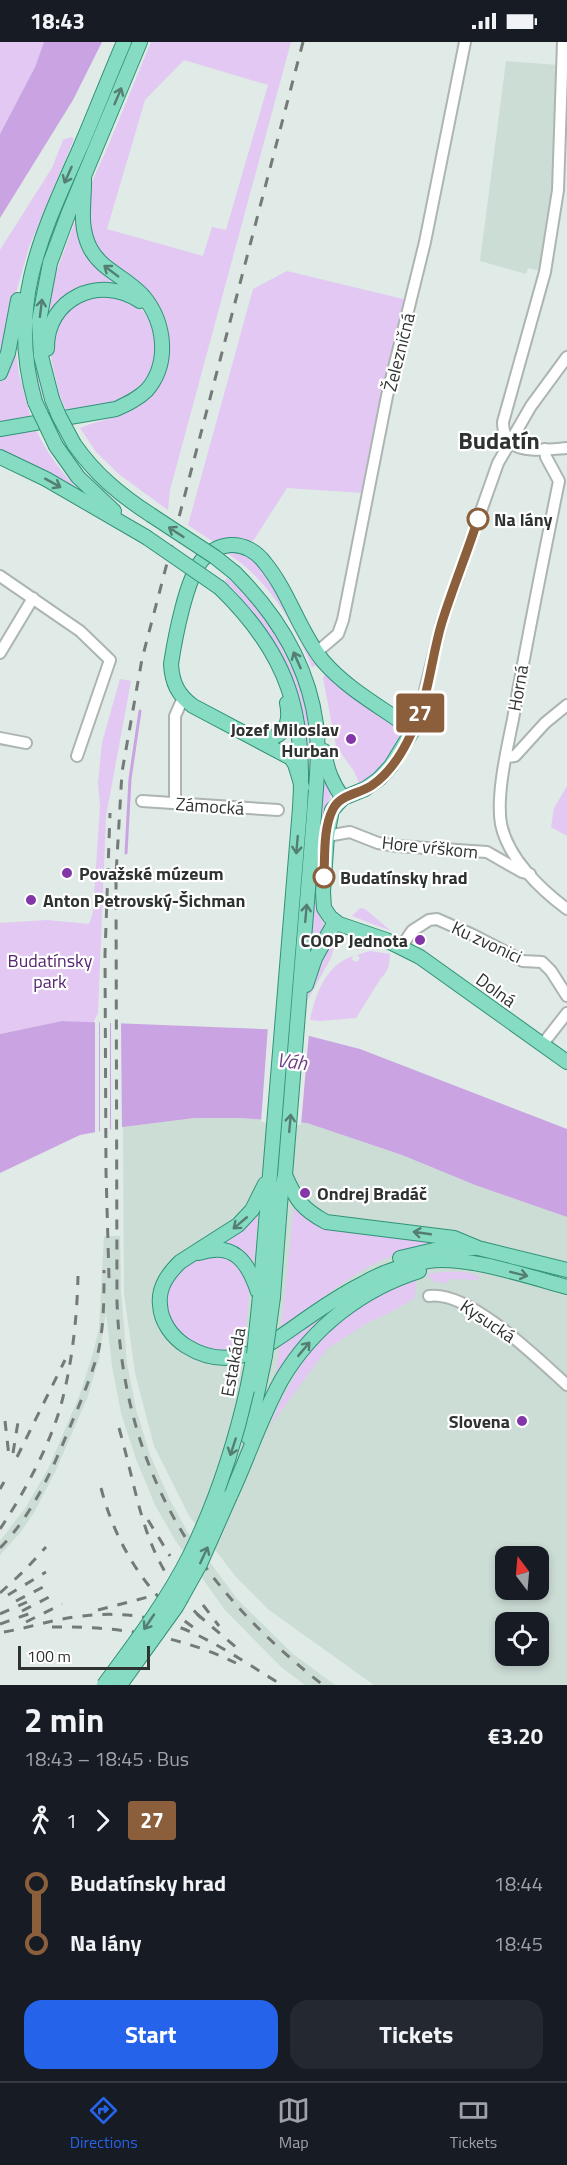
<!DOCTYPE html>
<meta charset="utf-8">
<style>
body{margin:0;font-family:"Titillium Web",sans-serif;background:#242831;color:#f1f3f6;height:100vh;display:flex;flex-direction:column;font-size:22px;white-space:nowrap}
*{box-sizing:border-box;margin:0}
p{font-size:20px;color:#9ea1a6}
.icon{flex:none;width:33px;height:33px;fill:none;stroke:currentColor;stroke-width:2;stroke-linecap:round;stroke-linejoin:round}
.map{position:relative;height:1643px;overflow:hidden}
.sheet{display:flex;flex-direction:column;background:#171b24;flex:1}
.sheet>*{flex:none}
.badge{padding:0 12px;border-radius:4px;font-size:21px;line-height:39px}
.needle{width:39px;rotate:344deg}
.fabs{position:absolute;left:495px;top:1504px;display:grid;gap:12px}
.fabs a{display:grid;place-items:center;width:54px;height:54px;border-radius:12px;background:#171b24;box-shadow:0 3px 9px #0003;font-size:30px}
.scale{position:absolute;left:18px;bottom:15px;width:132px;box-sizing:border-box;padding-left:6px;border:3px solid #2e3230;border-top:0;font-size:16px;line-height:21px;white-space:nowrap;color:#2e3230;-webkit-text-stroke:4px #fff;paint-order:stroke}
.map>.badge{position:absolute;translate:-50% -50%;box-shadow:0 0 0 3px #fff}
.legs{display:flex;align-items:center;gap:9px;height:66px;padding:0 24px;font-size:20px}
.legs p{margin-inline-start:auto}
.summary{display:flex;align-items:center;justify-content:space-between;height:102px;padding:0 24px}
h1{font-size:33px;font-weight:700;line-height:45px}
.button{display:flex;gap:12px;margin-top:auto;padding:12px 24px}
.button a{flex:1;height:69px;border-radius:18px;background:#2563eb;color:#fff;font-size:24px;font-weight:700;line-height:69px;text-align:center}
.button a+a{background:#242831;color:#f1f3f6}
ul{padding:0 24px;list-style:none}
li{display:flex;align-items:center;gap:21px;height:60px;font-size:22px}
li i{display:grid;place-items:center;width:9px;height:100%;margin:0 8px;background:currentColor}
li i::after{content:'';width:15px;height:15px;margin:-8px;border:4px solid;border-radius:50%;background:#171b24}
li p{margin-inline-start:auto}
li:first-child i{background:linear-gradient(#0000 50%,currentColor 0)}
li:last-child i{background:linear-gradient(currentColor 50%,#0000 0)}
.status{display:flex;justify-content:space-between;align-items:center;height:42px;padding:0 30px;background:#171b24;direction:ltr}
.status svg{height:16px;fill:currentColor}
.tab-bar{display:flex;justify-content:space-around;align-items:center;height:84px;border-top:2px solid #363941;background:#171b24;font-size:16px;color:#9ea1a6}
.tab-bar a{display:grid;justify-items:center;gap:3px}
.tab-bar .active{color:#2563eb}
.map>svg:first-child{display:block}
.built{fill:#ccddd6;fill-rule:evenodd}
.green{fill:#e2c8f3;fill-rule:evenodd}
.water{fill:#caa3e2}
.pier{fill:#e0eae6}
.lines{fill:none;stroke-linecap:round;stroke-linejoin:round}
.stream{stroke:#caa3e2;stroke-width:3}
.minor-casing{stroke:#acb5b1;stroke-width:14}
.major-casing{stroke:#319276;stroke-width:16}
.minor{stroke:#fff;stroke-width:10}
.major{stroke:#85dcc3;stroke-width:14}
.rail{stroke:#747a78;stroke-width:3;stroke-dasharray:10 10;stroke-linecap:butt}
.major-bridge-casing{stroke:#319276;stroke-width:16;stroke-linecap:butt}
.major-bridge{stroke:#85dcc3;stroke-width:14}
.oneway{stroke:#557e72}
.line-1-casing{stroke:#fff;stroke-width:14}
.line-1{stroke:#8b5e3c;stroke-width:9}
.stop-1-dot{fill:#fff;stroke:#8b5e3c;stroke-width:3}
.poi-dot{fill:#8236a7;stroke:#fff;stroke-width:2}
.labels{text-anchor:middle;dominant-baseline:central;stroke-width:4.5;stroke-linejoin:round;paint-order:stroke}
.street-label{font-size:18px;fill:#2e3230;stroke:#fff}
.stop-label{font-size:18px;font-weight:bold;fill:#2e3230;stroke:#fff;text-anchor:start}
.poi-label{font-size:18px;font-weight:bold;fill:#2e3230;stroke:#fff;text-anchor:end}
.park-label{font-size:18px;fill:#572670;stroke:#fff}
.water-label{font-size:20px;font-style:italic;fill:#6f3e89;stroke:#fff}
.district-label{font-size:24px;font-weight:bold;fill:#2e3230;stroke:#fff}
</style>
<div class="status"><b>18:43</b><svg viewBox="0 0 49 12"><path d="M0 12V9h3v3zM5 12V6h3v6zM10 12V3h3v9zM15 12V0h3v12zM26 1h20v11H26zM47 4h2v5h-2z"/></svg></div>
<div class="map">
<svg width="567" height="1643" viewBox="0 0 567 1643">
<rect width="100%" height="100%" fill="#e0eae6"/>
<!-- built -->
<g class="built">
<path d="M 506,19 L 558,23 L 553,139 L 540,229 L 528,226 L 526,232 L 480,219 Z"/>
<path d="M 195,1076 L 241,1076 L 307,1081 L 402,1113 L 475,1143 L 567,1175 L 567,1643 L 374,1643 L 269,1568 L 236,1535 L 189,1474 L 154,1404 L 135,1331 L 124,1252 L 123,1085 ZM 506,1515 L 538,1515 L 538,1548 L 506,1548 ZM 506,1581 L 538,1581 L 538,1614 L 506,1614 Z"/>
<path d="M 104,1194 L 120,1194 L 121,1249 L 127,1321 L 136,1367 L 150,1413 L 169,1456 L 187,1489 L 237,1557 L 293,1612 L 335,1643 L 305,1643 L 281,1625 L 225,1568 L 175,1498 L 155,1463 L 136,1417 L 121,1371 L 112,1324 L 106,1270 L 99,1316 L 88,1354 L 56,1428 L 35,1469 L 20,1491 L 0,1513 L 0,1499 L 26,1465 L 49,1425 L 80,1352 L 93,1311 L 99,1287 Z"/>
</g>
<!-- green -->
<g class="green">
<path d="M 0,0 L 44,0 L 35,25 L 0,92 Z"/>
<path d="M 151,0 L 291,0 L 170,448 L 168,468 L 120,433 L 96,410 L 80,386 C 98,378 118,377 135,367 C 172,345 183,282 149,252 C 129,234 97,221 89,192 C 87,184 86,169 87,160 C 88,144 99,125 106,109 C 121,73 136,36 151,0 ZM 184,18 L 268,43 L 226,188 L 212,185 L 203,214 L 107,187 L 145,58 Z"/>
<path d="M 71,95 L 74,97 L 29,205 L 14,258 L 0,320 L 0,208 L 52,126 L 63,98 Z"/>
<path d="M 88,104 L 89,105 C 54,194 16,257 43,355 L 42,358 L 40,357 L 31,318 L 32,256 L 45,206 Z"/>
<path d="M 76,177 L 124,244 L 115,244 L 48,275 L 53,239 Z"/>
<path d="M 287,229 L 407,258 L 364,451 L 287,446 L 253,499 L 212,499 L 188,483 L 253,247 Z"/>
<path d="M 110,252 C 119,256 131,259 139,265 C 165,289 159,335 129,353 C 111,365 89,367 68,372 L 59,352 L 51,315 L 51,301 L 56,282 L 81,256 Z"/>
<path d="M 15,303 L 19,332 L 31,377 L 0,382 L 0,339 Z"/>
<path d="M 36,388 C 48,413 65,435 85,455 L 0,412 L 0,393 Z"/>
<path d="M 235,510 L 249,515 L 267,533 L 320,625 L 318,626 L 317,623 L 312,625 C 293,580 269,538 227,511 Z"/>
<path d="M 227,536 L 246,553 L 273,589 L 293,628 L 301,649 L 307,674 L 311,722 L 297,900 C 293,886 300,841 301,823 C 303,790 308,756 308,722 C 307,649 276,589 225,539 Z"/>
<path d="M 326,630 L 394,681 C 398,686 401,692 399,699 C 394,713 373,736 359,741 L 354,729 L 336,704 L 323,636 Z"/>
<path d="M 120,637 L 131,639 L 106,774 L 98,971 L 93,981 L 62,979 L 0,992 L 0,881 L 47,878 L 89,882 L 93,870 L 100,764 L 98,741 L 102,701 Z"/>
<path d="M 322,728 L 332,750 L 324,770 L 317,859 L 319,871 L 325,886 L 309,918 Z"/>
<path d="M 567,744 L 567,794 L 551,785 L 554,766 Z"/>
<path d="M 360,866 L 365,867 L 391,889 L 352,874 Z"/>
<path d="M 338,893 L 331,916 L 307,959 L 312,936 L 334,894 Z"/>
<path d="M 346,895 L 366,897 L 391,907 L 370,905 L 357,908 Z"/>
<path d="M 370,909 L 390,912 C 389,922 389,929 381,936 L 356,976 L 320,979 L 310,978 C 316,951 325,924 353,914 L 352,918 L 357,920 L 360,916 L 357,913 Z"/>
<path d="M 294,1163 L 306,1175 L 452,1202 C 428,1206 403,1208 380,1219 C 344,1236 314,1264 281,1288 Z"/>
<path d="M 258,1171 L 254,1221 L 252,1223 L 214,1201 Z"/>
<path d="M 205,1213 L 234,1216 L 250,1243 L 244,1306 C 183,1327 128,1249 205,1213 Z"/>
<path d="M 440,1230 C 453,1230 468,1228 479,1235 L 478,1238 L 449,1237 L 448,1241 L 435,1240 L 427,1233 L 416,1238 L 415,1256 L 393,1269 L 369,1280 L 327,1307 L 270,1384 L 280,1360 L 304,1317 L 318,1298 L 358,1262 L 412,1235 Z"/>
<path d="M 375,1239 L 274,1341 L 280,1302 L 318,1274 Z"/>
</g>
<!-- water -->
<g class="water">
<path d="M 44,0 L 102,0 L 73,58 L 0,176 L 0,92 L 35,25 Z"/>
<path d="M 62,979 L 286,988 L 360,1007 L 567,1087 L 567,1175 L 475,1143 L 402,1113 L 307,1081 L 241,1076 L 195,1076 L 123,1085 L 80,1093 L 0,1131 L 0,992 Z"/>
</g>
<!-- pier -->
<g class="pier">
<rect x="95" y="978" width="4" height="115"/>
<path d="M 100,978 L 110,978 L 110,1091 L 100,1092 Z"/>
<path d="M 111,978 L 121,979 L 122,1088 L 111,1090 Z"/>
<path d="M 268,984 L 286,985 L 280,1082 L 261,1080 Z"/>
<path d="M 290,986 L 309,991 L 301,1083 L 283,1082 Z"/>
</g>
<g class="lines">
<!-- stream -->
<path class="stream" d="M 126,811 L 130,737 L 140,669"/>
<!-- minor casing -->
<g class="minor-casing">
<g id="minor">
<path d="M 563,0 L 558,148 L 545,230 L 503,380 C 503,415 542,408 567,406"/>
<path d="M 545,407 L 546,415 L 559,439 C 543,518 527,598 513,677 C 507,707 496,753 501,782 C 508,816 540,847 567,867"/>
<path d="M 0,534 L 80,589 L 110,618 L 77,714"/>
<path d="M 317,610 L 338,592 L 343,578 L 387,354 L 425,200 L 465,0"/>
<path d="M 0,611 L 33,556"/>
<path d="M 413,688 L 420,669 L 442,579 L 498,421 L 531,364 L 567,315"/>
<path d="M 0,696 L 26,701"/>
<path d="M 507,715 L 515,714 L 545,681 L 567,663"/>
<path d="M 142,759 L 278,768"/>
<path d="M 175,761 L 175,674 L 183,656"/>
<path d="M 327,794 L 350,790 L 378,801 L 397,804 L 487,810 L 522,830 L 530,832"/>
<path d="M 403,906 L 406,898 L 412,889 L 429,878 L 437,877 L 473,893 L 523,919 L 542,920 L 551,929 L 567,954"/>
<path d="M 542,1003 L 567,971"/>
<path d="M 429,1254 C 469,1248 538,1317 567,1343"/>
</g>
</g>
<!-- major casing -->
<g class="major-casing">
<g id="major">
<path d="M 47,307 C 46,256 100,232 140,259"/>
<path d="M 0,331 L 8,311 L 18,258"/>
<path d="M 52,357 L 41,314 L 39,279 L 50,221 L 69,170 L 140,0"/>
<path d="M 35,360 C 7,262 41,194 80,106 C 95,71 109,35 124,0"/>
<path d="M 0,387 L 116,367 C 127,362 138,357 147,348 C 170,321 165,281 144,255 C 127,235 102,229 90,206 C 78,182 85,159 84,134"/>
<path d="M 74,402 C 95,432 120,453 151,473"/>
<path d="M 56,404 L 78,435 L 114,469"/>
<path d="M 0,415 L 46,437 L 146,495"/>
<path d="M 235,531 C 276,572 308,623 316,682 C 320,712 316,743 314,773 L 285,1133 L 281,1150 L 273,1255"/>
<path d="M 220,546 C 289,613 306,672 300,766 L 260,1254"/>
<path d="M 254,695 C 280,701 292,686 287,661"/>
<path d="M 324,709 C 327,728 332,741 343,756"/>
<path d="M 302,745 L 295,722 L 291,716 L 193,664 C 178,653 172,641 171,622 C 175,596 186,537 202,518 C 209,510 219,504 230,503 C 244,502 257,510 265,521 C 289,550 299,589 323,619 C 348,648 383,666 413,688 L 391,724 L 379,737 L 365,747 L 343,756 L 332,768 L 327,794 L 323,850 L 324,866 L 330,875 L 339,882 L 386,898 L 420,915 L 567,1020"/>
<path d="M 306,943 L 315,916 L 335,880"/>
<path d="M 285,1133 C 296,1158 302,1167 326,1180 L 454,1196 L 478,1206 L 567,1228"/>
<path d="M 265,1142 L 252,1168 L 238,1183 L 180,1220 C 168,1232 158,1245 160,1263 C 161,1280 172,1295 186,1304 C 236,1335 273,1299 313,1272 C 329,1261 346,1250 364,1241 C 384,1229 405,1223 428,1219 C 465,1213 530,1235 567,1245"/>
<path d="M 199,1211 C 234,1199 248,1220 258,1250"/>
<path d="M 400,1216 L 434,1208 L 473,1206"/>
<path d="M 247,1348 L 254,1312"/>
<path d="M 248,1395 L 265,1314"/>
<path d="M 230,1454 C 248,1416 261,1374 282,1337 C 313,1285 362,1247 419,1229"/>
</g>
</g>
<!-- minor -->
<use href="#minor" class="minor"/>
<!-- major -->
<use href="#major" class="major"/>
<!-- rail -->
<g class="rail">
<path d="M 303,0 L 142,617 L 122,730 L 116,833 L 117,1260 C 123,1426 194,1542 323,1643"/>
<path d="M 109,1236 L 106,1130 L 105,912 L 110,771"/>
<path d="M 5,1379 L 9,1414"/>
<path d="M 119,1386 C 141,1463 142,1518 203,1578"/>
<path d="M 13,1411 L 18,1380"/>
<path d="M 17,1415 L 65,1318"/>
<path d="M 101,1446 C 115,1500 146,1553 193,1585"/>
<path d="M 0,1447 L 4,1440"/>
<path d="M 148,1478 L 170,1514"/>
<path d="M 0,1487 C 23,1453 50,1403 61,1363 C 72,1322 77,1277 78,1234"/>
<path d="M 0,1506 C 34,1471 54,1424 72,1380 C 82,1357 91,1334 98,1311 C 104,1284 104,1256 104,1228"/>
<path d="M 0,1551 L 24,1529 L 46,1505"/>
<path d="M 8,1553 L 46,1530"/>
<path d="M 16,1559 L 51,1541"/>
<path d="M 203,1563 L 219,1584"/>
<path d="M 98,1568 L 148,1555"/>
<path d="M 22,1569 L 57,1551"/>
<path d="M 0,1572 L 27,1560"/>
<path d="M 197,1572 L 238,1607"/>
<path d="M 26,1580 L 62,1562"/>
<path d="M 0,1582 L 34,1570"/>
<path d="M 52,1585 C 116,1584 179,1593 236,1621"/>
<path d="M 4,1590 C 28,1586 51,1578 75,1575 C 165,1562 210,1599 282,1643"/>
</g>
<!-- major-bridge casing -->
<g class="major-bridge-casing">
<g id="major-bridge">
<path d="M 52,357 L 59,374 L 74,402"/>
<path d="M 35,360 L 56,404"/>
<path d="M 151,473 L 215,515 L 235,531"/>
<path d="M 146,495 L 220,546"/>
<path d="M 254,1312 L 260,1254"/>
<path d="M 265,1314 L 273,1255"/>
<path d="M 104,1643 C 135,1601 167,1559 190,1513 C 216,1460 234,1405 247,1348"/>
<path d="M 120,1643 L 176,1565 L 200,1522 L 230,1454"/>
</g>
</g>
<!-- major-bridge -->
<use href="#major-bridge" class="major-bridge"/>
</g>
<!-- one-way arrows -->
<defs><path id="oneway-shaft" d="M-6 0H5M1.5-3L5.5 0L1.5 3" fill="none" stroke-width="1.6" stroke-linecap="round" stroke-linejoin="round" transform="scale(1.5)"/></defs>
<g class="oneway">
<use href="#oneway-shaft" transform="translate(118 54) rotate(-67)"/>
<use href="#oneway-shaft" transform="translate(68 133) rotate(114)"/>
<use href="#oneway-shaft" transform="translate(111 229) rotate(-143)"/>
<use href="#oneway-shaft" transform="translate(41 266) rotate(-83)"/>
<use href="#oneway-shaft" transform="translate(53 441) rotate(29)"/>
<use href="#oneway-shaft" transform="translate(176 490) rotate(-147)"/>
<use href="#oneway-shaft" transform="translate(297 618) rotate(-114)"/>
<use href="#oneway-shaft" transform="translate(297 803) rotate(95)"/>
<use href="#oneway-shaft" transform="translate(306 871) rotate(-85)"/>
<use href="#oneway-shaft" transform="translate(290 1081) rotate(-85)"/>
<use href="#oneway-shaft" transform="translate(240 1181) rotate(140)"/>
<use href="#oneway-shaft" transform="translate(422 1191) rotate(-172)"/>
<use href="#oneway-shaft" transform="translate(519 1232) rotate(14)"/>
<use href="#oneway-shaft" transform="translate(304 1307) rotate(-50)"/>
<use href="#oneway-shaft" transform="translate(233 1405) rotate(108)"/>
<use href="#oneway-shaft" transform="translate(204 1513) rotate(-65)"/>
<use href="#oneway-shaft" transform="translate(149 1580) rotate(124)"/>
</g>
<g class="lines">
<!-- line-1 casing -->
<g class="line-1-casing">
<path id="line-1" d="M 324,835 C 325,815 323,786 333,767 C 340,753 358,752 371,744 C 389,732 403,710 412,690 C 429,656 431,616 442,580 C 453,545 467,511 478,477"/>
</g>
<!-- line-1 -->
<use href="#line-1" class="line-1"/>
</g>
<!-- markers -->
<g class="stop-1-dot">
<circle cx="478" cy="477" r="10"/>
<circle cx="324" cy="835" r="10"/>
</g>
<g class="poi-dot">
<circle cx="351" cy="697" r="6"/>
<circle cx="67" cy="831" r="6"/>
<circle cx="31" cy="858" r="6"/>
<circle cx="420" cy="898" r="6"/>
<circle cx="305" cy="1151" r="6"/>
<circle cx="522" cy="1379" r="6"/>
</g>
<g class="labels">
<!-- street labels -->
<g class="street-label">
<text transform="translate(399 310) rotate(-76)">Železničná</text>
<text transform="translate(518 646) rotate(-80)">Horná</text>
<text transform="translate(210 764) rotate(4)">Zámocká</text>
<text transform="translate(430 805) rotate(6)">Hore vŕškom</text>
<text transform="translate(487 900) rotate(25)">Ku zvonici</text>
<text transform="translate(496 948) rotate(36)">Dolná</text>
<text transform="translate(488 1279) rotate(34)">Kysucká</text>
<text transform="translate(233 1320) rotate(-80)">Estakáda</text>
</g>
<!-- stop labels -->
<g class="stop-label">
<text x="494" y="477">Na lány</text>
<text x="340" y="835">Budatínsky hrad</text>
</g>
<!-- poi labels -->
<g class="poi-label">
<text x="339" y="687">Jozef Miloslav<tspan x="339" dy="21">Hurban</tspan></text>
<text x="79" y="831" text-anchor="start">Považské múzeum</text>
<text x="43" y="858" text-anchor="start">Anton Petrovský-Šichman</text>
<text x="408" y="898">COOP Jednota</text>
<text x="317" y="1151" text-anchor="start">Ondrej Bradáč</text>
<text x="510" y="1379">Slovena</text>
</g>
<!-- park labels -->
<g class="park-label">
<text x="50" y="918">Budatínsky<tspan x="50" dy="21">park</tspan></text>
</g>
<!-- water labels -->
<g class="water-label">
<text transform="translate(292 1019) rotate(7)">Váh</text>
</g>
<!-- district labels -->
<g class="district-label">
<text x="499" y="398">Budatín</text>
</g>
</g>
</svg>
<div class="fabs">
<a><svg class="needle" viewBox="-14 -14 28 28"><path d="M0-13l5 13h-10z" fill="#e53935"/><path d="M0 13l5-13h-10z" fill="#9ea1a6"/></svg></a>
<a><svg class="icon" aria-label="locate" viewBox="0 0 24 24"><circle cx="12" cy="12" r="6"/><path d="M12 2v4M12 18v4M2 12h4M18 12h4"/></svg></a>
</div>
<div class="scale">100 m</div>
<b class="badge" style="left:420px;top:671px;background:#8b5e3c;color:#fff">27</b>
</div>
<section class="sheet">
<div class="summary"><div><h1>2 min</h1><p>18:43 – 18:45 · Bus</p></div><b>€3.20</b></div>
<div class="legs"><svg class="icon" aria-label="walk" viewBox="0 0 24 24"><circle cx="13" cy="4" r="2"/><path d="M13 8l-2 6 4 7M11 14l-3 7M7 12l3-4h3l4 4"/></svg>1<svg class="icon" aria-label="forward" viewBox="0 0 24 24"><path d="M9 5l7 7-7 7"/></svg><b class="badge" style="background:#8b5e3c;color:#fff">27</b></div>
<ul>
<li><i style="color:#8b5e3c"></i><b>Budatínsky hrad</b><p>18:44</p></li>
<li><i style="color:#8b5e3c"></i><b>Na lány</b><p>18:45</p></li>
</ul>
<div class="button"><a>Start</a><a>Tickets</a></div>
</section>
<nav class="tab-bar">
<a class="active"><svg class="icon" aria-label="directions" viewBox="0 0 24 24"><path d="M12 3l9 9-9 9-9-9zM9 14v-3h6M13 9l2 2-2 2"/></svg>Directions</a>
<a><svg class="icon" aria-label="map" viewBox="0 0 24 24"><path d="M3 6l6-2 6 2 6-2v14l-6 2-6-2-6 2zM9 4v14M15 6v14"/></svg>Map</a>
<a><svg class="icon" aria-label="tickets" viewBox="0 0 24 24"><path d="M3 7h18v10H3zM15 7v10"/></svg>Tickets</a>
</nav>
